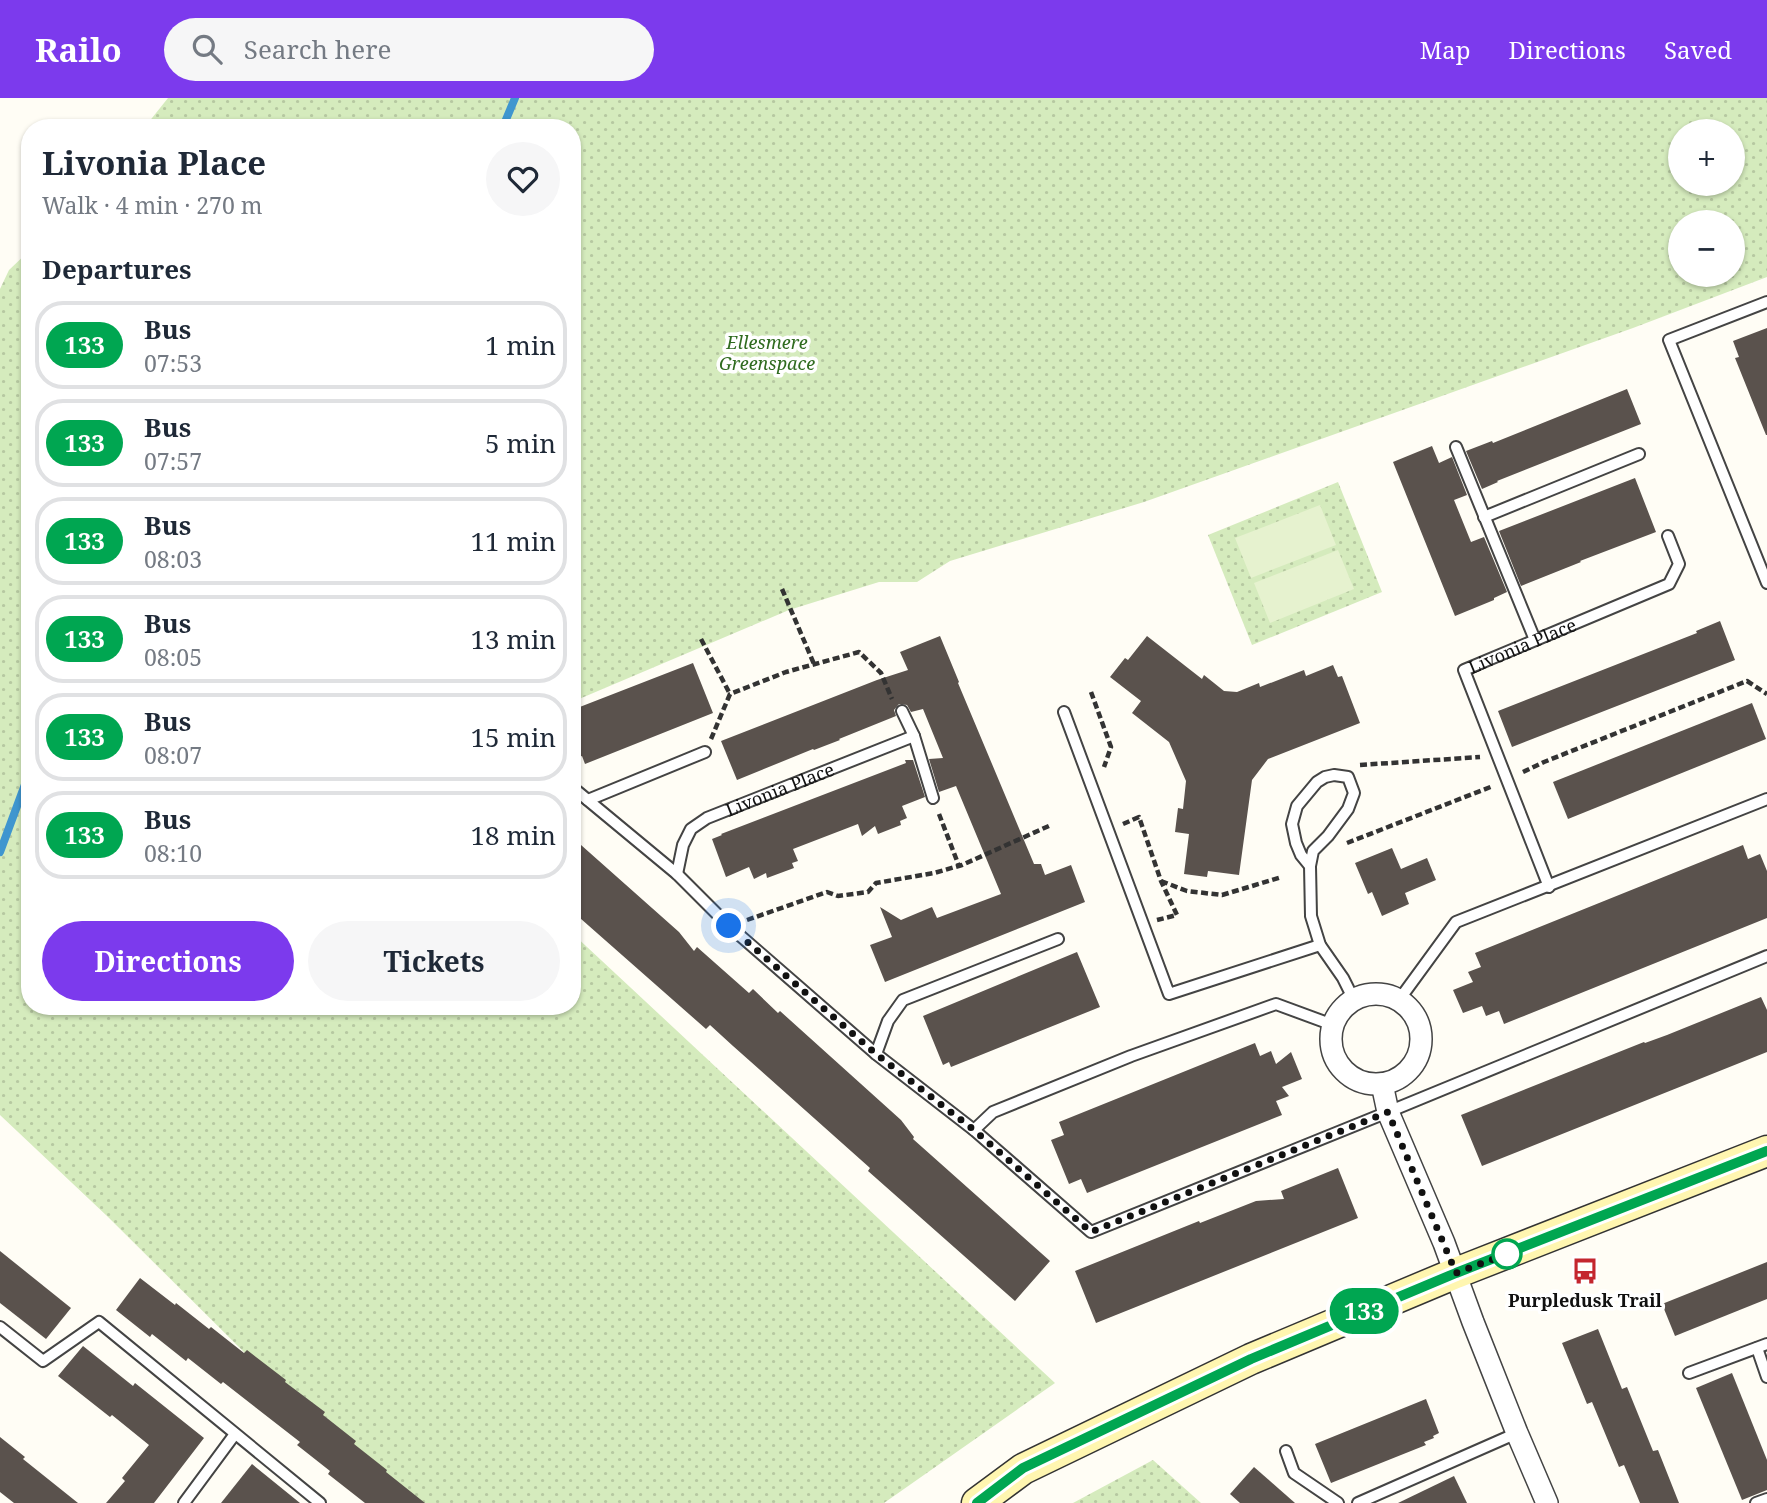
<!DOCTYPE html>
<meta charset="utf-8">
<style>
body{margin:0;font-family:"Noto Serif",serif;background:#f6f6f7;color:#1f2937;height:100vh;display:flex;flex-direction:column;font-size:26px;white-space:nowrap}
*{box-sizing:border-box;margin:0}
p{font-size:23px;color:#747a83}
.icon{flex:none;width:38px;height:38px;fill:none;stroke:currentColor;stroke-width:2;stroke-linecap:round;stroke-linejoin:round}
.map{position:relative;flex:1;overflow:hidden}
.sheet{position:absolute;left:21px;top:21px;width:560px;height:896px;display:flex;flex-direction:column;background:#fff;border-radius:28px;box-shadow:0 2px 5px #0004}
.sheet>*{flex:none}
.badge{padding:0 14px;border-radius:23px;font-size:24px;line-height:46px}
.controls{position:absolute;left:1668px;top:21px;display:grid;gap:14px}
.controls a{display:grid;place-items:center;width:77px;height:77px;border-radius:50%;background:#fff;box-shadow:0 2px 5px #0004;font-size:35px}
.you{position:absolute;width:35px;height:35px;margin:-18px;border:5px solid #fff;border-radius:50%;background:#1a73e8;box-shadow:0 0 0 10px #1a73e833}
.map>.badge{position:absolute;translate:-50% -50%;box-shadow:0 0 0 4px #fff}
h2{padding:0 21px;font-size:26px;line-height:63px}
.round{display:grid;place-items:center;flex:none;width:74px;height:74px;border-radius:37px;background:#f6f6f7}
.summary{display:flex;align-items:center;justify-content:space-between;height:119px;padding:0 21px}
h1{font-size:33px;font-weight:700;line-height:52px}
.button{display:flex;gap:14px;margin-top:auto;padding:14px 21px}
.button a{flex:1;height:80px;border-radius:42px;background:#7c3aed;color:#fff;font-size:28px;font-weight:700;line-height:80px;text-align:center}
.button a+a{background:#f6f6f7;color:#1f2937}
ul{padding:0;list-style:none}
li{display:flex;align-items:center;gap:21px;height:88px;margin:0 14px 10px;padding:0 7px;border:4px solid #e0e1e3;border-radius:28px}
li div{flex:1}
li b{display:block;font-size:26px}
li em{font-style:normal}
li .badge{min-width:77px;font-weight:700;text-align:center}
header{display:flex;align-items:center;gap:42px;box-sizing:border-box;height:98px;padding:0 35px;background:#7c3aed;color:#fff}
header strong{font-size:33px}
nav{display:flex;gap:38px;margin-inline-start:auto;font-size:24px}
.search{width:490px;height:63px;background:#f6f6f7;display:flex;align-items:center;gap:18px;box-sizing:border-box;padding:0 24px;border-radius:38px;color:#747a83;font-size:26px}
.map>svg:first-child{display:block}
.grass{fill:url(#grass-dots);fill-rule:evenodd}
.pitch{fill:#e6f2cf}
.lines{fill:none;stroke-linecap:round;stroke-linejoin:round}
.stream{stroke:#3f96cf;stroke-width:8}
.building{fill:#5a524d}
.lane-casing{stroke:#444;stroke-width:14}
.street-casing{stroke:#444;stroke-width:24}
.secondary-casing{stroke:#333;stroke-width:33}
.path{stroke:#333;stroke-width:4.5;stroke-dasharray:7 3.5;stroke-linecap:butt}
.lane{stroke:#fff;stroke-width:10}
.street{stroke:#fff;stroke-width:21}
.secondary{stroke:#fff6b0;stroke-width:30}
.line-casing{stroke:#fff;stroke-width:16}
.line{stroke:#00a651;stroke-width:10}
.walk{stroke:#111;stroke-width:7;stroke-dasharray:0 12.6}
.stop-dot{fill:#fff;stroke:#00a651;stroke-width:3.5}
.labels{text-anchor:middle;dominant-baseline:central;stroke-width:7;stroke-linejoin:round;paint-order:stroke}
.park-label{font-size:18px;font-style:italic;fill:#2f6b1f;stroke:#fff}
.street-label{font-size:18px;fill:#111;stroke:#fff}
.poi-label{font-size:18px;font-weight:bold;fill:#111;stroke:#fff}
</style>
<header>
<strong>Railo</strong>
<div class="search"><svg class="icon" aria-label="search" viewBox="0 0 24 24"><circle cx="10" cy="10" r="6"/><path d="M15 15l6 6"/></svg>Search here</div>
<nav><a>Map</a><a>Directions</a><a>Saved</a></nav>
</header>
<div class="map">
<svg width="1767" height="1405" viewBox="0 0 1767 1405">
<defs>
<pattern id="grass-dots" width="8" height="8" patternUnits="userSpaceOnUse" patternTransform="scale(1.75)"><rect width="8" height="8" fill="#d5ebbd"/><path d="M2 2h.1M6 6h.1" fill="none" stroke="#b6c8a1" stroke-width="1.8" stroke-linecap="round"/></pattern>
</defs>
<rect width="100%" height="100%" fill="#fffdf5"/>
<!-- grass -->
<g class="grass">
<path d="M 168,0 L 1767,0 L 1767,179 L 1633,230 L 1144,404 L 950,463 L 917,484 L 879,484 L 789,512 L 572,604 L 572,30 L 144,30 ZM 1680,33 L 1732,33 L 1732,86 L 1680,86 ZM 1680,124 L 1732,124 L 1732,177 L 1680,177 Z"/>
<path d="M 30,152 L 30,908 L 572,908 L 572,835 L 1055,1285 L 884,1405 L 396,1405 L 107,1118 L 0,1017 L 0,191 L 9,172 Z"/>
<path d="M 1338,384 L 1382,494 L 1252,547 L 1208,437 Z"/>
<path d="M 1153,1362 L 1201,1405 L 1073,1405 Z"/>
</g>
<!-- pitch -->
<g class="pitch">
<path d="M 1320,407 L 1336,447 L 1251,480 L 1235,440 Z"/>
<path d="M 1338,452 L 1354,491 L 1270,525 L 1254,485 Z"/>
</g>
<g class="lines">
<!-- stream -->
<g class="stream">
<path d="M 497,30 L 505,24 L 515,0"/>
<path d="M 0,754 L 30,673"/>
</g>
</g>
<!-- building -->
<g class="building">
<path d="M 1767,230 L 1767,337 L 1766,337 L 1735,260 L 1739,259 L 1733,243 Z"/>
<path d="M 1627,291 L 1641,326 L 1497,383 L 1498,384 L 1482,391 L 1466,353 L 1492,343 L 1493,345 Z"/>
<path d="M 1432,348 L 1439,365 L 1452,359 L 1467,397 L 1454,402 L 1471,444 L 1484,439 L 1507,494 L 1494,500 L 1494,502 L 1455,518 L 1393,364 Z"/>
<path d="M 1635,380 L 1656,434 L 1580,463 L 1581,464 L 1521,488 L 1499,433 Z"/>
<path d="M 1720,523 L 1735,562 L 1512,649 L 1498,613 L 1697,535 L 1696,533 Z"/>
<path d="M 940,538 L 959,584 L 958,585 L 1034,766 L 1041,766 L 1045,777 L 1071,767 L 1085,804 L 885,884 L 870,847 L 892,839 L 880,809 L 901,822 L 932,809 L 937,820 L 1001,796 L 956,688 L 939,694 L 929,661 L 943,660 L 923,611 L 911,614 L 907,607 L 899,606 L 894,612 L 896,618 L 839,641 L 840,642 L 814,652 L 813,651 L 737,682 L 721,643 L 877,582 L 908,572 L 900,554 Z"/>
<path d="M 1147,538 L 1202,581 L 1204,577 L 1224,593 L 1237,594 L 1259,585 L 1260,589 L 1304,572 L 1306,578 L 1333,567 L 1338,579 L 1342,578 L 1360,625 L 1268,661 L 1252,682 L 1239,777 L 1208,773 L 1207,779 L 1184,776 L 1189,736 L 1175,734 L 1178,710 L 1183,711 L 1186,683 L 1169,644 L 1132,615 L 1141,603 L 1110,579 L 1125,560 L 1128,562 Z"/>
<path d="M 693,565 L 713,615 L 585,666 L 582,658 L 572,662 L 572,612 Z"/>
<path d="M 1752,605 L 1766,641 L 1568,721 L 1553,684 Z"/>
<path d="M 905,662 L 913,662 L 925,699 L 902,708 L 907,720 L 900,723 L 901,727 L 878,736 L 875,728 L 862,738 L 858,726 L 793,751 L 798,763 L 792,765 L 794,770 L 767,780 L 766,775 L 754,781 L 749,769 L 726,779 L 712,741 L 722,737 L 721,736 L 906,665 Z"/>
<path d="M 572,739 L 679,834 L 694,853 L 697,849 L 749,895 L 753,891 L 778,915 L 780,913 L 901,1022 L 914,1039 L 913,1041 L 1050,1163 L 1015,1203 L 868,1073 L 870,1070 L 733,948 L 710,927 L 706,931 L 572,813 Z"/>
<path d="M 1743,747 L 1748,761 L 1760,756 L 1767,773 L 1767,820 L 1504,926 L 1499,913 L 1486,918 L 1482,908 L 1463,915 L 1453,892 L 1473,884 L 1468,874 L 1481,869 L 1475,855 Z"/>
<path d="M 1392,750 L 1401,771 L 1427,760 L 1436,782 L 1405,795 L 1409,806 L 1382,818 L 1372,794 L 1368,796 L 1355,765 Z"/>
<path d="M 1077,854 L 1100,909 L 951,969 L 949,964 L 943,967 L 923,918 Z"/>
<path d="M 1761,899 L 1767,912 L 1767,954 L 1482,1068 L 1461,1017 L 1644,944 L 1645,945 L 1667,937 Z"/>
<path d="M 1255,945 L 1260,958 L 1271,953 L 1276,966 L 1291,954 L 1302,981 L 1282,989 L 1289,998 L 1276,1003 L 1282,1017 L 1087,1095 L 1081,1081 L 1069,1086 L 1051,1042 L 1064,1037 L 1059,1024 Z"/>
<path d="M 1338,1070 L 1358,1120 L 1096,1225 L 1075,1173 L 1199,1123 L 1200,1125 L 1256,1103 L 1284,1101 L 1281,1093 Z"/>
<path d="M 0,1153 L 71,1210 L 46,1241 L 0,1205 Z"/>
<path d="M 1767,1164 L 1767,1201 L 1675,1238 L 1662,1206 Z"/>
<path d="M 140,1180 L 175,1207 L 176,1205 L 209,1231 L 211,1229 L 244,1255 L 247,1252 L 286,1282 L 285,1284 L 325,1314 L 323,1317 L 356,1343 L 354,1346 L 387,1372 L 386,1374 L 425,1405 L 365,1405 L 328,1376 L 330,1373 L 297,1347 L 300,1344 L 223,1284 L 221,1286 L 188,1260 L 186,1263 L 152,1236 L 150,1239 L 116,1212 Z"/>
<path d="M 1598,1231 L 1622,1291 L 1627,1289 L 1653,1353 L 1658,1352 L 1679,1405 L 1640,1405 L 1624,1367 L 1619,1369 L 1592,1304 L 1587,1306 L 1562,1245 Z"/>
<path d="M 83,1248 L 133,1288 L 135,1285 L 204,1340 L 154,1405 L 106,1405 L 125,1383 L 122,1380 L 149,1347 L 112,1317 L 110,1319 L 58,1278 Z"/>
<path d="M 1732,1275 L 1767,1362 L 1767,1392 L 1742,1402 L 1696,1290 Z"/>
<path d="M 1426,1301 L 1439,1335 L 1433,1338 L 1434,1340 L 1424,1344 L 1426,1347 L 1331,1385 L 1315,1346 Z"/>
<path d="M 0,1339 L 25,1359 L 23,1361 L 78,1405 L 14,1405 L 0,1394 Z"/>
<path d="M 252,1366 L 300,1405 L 221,1405 Z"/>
<path d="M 1254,1369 L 1295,1405 L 1240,1405 L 1230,1396 Z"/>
<path d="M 1454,1378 L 1467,1405 L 1398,1405 Z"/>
</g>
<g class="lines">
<!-- lane casing -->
<g class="lane-casing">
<g id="lane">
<path d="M 1767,204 L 1669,242 L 1767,485"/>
<path d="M 1456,349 L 1535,542"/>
<path d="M 1484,419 L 1639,356"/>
<path d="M 902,613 L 914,638 L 933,700"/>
<path d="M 1064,614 L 1169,896 L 1320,847"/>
<path d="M 572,689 L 677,776 L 729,828 L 876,956 L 974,1032 L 1091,1134 L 1388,1014 L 1767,858"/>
<path d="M 588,702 L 705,654"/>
<path d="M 1310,768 L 1313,753 L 1328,738 L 1348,711 L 1354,695 L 1348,679 L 1334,677 L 1325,679 L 1317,684 L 1297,708 L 1292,726 L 1296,745 L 1301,757 L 1310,768 L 1311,818 L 1320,847 L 1343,880 L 1354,902"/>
<path id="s1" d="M 677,776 L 683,747 L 691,731 L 707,720 L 914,638"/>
<path id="s2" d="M 1549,789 L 1464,572 L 1669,486 L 1679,466 L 1668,438"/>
<path d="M 1399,902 L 1456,824 L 1767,701"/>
<path d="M 876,956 L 888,923 L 903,902 L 1058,841"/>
<path d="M 974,1032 L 993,1014 L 1131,958 L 1276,906 L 1333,927"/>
<path d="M 0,1229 L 43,1263 L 99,1224 L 320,1405"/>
<path d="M 1757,1250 L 1767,1279"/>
<path d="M 1689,1275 L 1767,1246"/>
<path d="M 1286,1353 L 1294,1375 L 1338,1405"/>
<path d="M 184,1405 L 235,1336"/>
<path d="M 1358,1405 L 1517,1335"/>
<path d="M 1756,1405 L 1767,1401"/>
</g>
</g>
<!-- street casing -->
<g class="street-casing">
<g id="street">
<circle cx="1376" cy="941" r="45"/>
<path d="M 1382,986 L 1388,1014 L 1444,1145 L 1473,1224 L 1517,1335 L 1547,1405"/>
</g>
</g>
<!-- secondary casing -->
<g class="secondary-casing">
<path id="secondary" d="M 977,1405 L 1023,1371 L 1251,1261 L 1456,1175 L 1767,1053"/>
</g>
<!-- path -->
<g class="path">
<path d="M 782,491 L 814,566"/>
<path d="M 701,541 L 730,596"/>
<path d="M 1091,594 L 1111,649 L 1104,669"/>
<path d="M 711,641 L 730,596 L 786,574 L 859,554 L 881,575 L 892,601"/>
<path d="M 1360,667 L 1480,659"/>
<path d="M 1523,674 L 1544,664 L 1747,583 L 1767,596"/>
<path d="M 939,716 L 959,768"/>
<path d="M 1123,726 L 1139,719 L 1161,783 L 1177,817 L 1157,822"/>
<path d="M 1347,745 L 1493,688"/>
<path d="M 1161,783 L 1187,793 L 1222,797 L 1282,779"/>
<path d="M 747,822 L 827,794 L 838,798 L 868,794 L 876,785 L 934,775 L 962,767 L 1051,727"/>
</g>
<!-- lane -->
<use href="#lane" class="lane"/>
<!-- street -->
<use href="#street" class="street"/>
<!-- secondary -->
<use href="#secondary" class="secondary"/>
</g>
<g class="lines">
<!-- line casing -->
<g class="line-casing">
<path id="line" d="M 977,1405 L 1023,1370 L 1251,1261 L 1456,1175 L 1767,1053"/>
</g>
<!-- line -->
<use href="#line" class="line"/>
<!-- walk -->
<path class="walk" d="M 729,828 L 876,956 L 974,1032 L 1091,1134 L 1388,1014 L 1456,1175 L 1507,1156"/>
</g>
<!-- icons -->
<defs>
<g id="bus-bare" transform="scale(2.1)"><path d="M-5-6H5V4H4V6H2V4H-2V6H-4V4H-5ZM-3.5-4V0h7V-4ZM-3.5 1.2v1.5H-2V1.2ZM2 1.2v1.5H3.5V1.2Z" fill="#c4262e" stroke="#fff" stroke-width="2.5" paint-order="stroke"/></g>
</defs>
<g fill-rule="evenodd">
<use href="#bus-bare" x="1585" y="1173"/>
</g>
<!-- markers -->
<circle class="stop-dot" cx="1507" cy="1156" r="14"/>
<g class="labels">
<!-- park labels -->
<g class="park-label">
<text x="767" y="244">Ellesmere<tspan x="767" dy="21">Greenspace</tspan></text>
</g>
<!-- street labels -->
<g class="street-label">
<text stroke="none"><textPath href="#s2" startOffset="296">Livonia Place</textPath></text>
<text stroke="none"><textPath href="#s1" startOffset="145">Livonia Place</textPath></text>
</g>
<!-- poi labels -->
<g class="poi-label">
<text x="1585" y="1202">Purpledusk Trail</text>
</g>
</g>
</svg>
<div class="controls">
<a>+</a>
<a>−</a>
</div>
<div class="you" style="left:729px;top:828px"></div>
<b class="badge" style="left:1364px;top:1213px;background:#00a651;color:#fff">133</b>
<section class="sheet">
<div class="summary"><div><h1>Livonia Place</h1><p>Walk · 4 min · 270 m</p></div><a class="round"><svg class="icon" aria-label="heart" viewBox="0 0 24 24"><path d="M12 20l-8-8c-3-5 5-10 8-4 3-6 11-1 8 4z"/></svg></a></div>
<h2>Departures</h2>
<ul>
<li><span class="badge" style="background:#00a651;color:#fff">133</span><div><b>Bus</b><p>07:53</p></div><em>1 min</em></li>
<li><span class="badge" style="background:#00a651;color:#fff">133</span><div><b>Bus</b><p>07:57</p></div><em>5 min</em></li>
<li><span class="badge" style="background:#00a651;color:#fff">133</span><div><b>Bus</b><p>08:03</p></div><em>11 min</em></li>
<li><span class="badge" style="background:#00a651;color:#fff">133</span><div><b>Bus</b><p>08:05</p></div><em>13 min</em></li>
<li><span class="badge" style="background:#00a651;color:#fff">133</span><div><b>Bus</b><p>08:07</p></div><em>15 min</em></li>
<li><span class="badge" style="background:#00a651;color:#fff">133</span><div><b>Bus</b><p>08:10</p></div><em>18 min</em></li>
</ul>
<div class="button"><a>Directions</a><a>Tickets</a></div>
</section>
</div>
